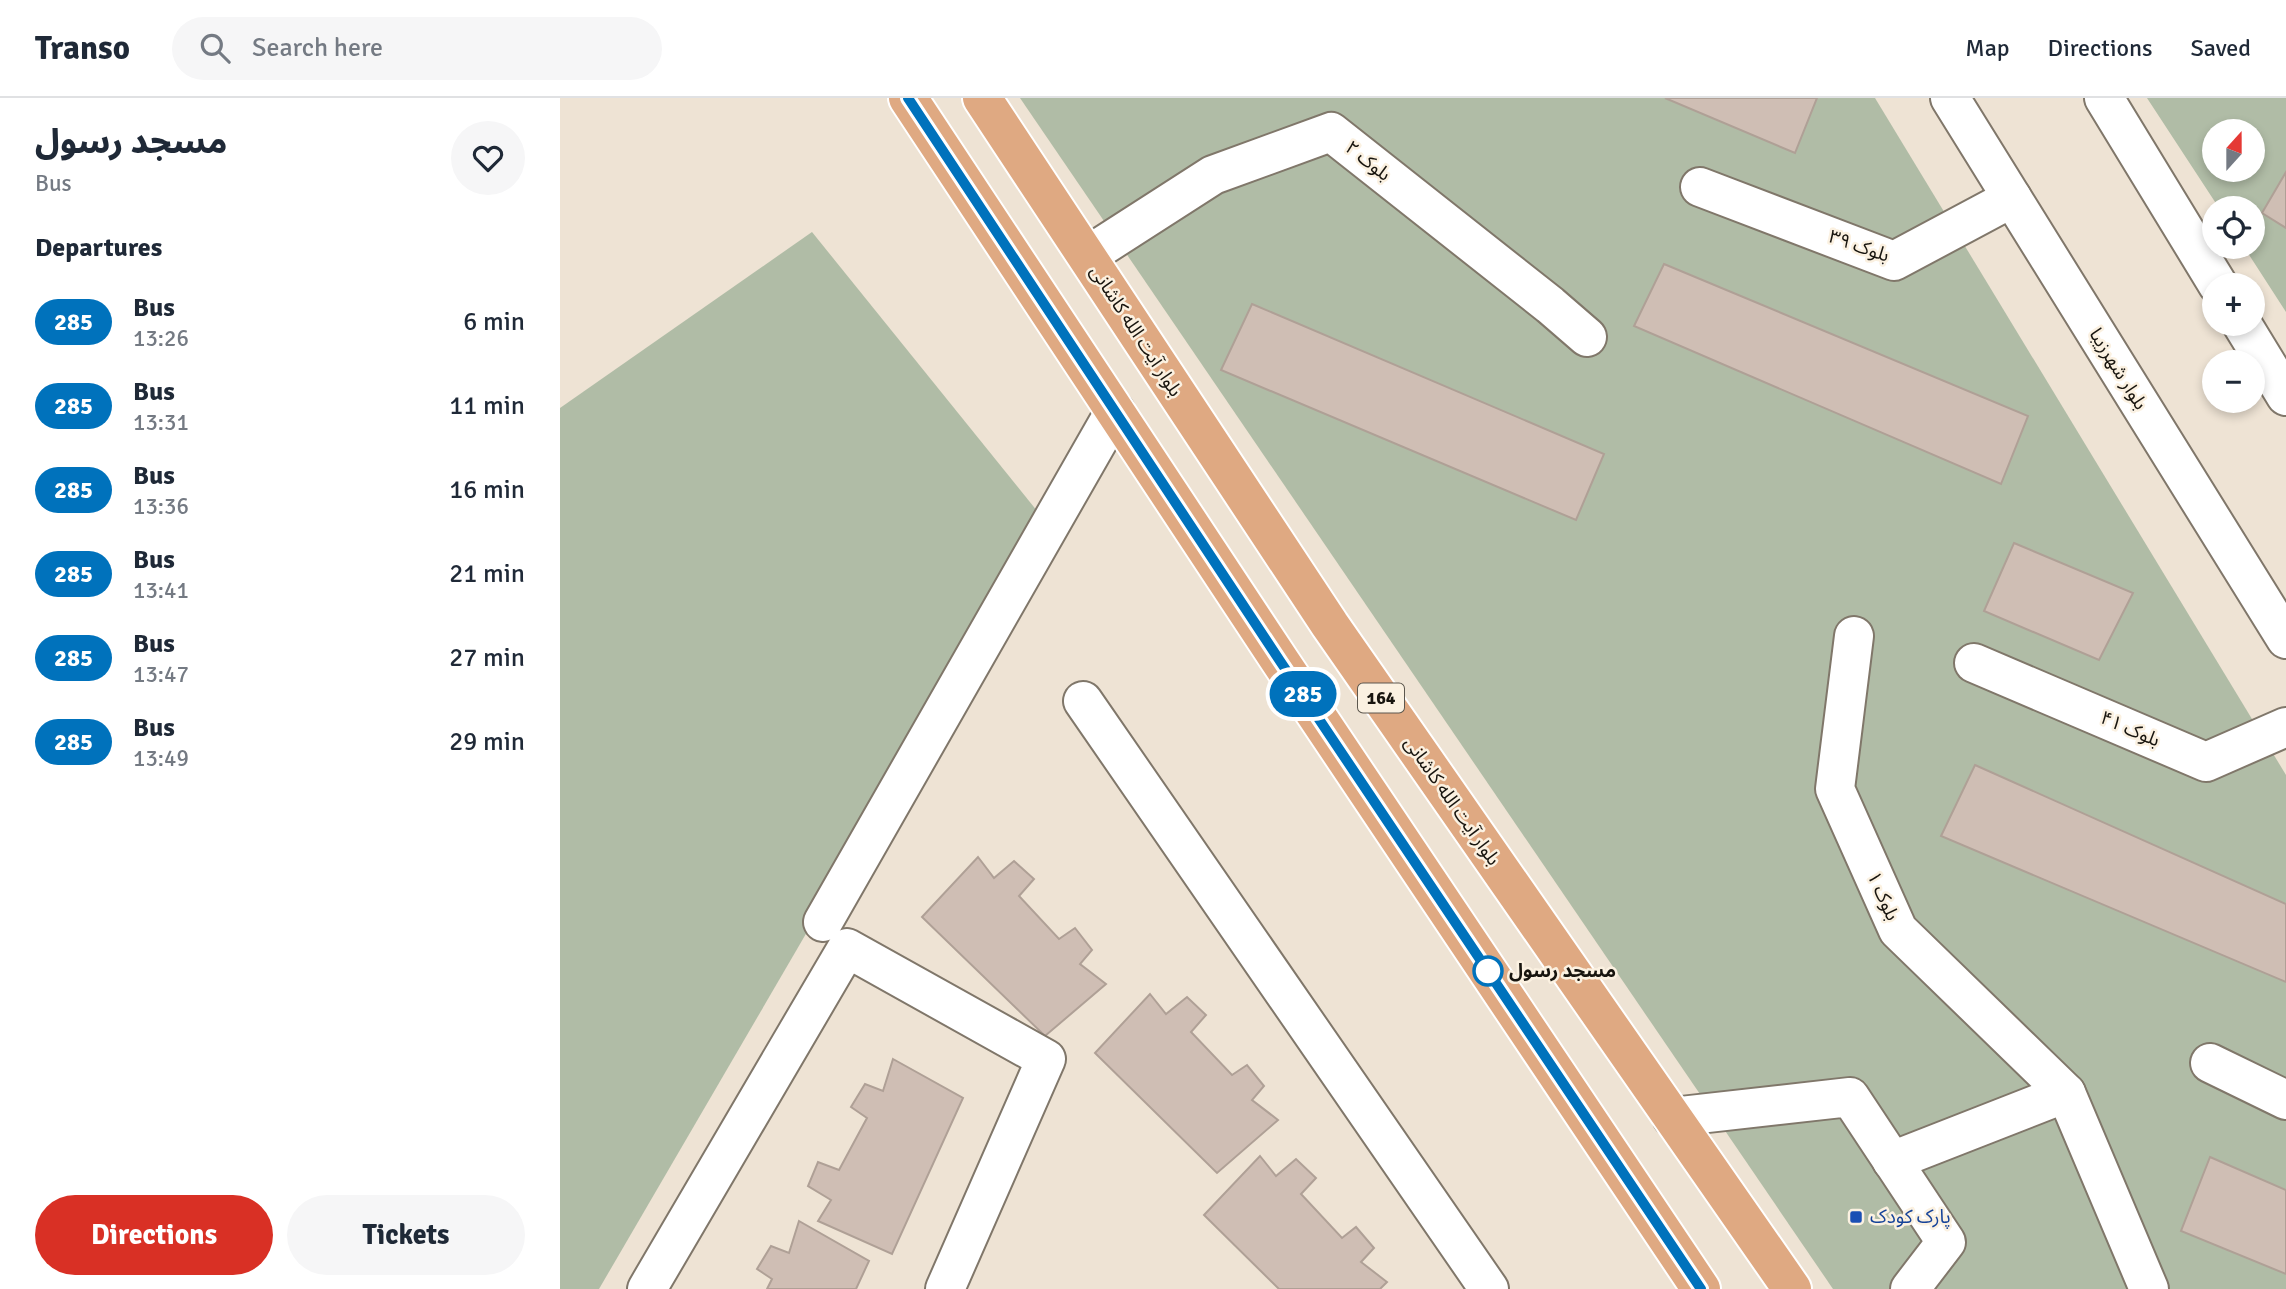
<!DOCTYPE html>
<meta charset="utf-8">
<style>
body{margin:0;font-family:Signika,"Noto Sans Arabic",sans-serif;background:#f6f6f7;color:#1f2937;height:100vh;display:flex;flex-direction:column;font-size:26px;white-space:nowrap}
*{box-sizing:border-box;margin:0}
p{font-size:23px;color:#747a83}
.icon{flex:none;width:38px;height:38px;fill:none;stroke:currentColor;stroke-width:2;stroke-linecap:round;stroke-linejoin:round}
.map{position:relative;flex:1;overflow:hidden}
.side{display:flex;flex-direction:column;background:#fff;width:560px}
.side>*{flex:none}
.badge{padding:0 14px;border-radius:23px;font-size:24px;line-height:46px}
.needle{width:46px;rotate:21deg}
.tools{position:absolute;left:1642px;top:21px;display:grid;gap:14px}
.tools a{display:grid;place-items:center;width:63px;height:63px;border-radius:50%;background:#fff;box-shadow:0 4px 10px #0003;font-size:35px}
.map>.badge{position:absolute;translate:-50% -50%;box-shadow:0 0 0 4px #fff}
h2{padding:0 35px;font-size:26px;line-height:63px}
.round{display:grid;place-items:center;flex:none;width:74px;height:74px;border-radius:37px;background:#f6f6f7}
.overview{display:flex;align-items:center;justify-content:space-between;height:119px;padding:0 35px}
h1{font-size:33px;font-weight:800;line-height:52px}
.button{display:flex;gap:14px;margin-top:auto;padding:14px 35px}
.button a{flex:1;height:80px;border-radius:42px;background:#d93025;color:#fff;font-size:28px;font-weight:800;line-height:80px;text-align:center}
.button a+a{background:#f6f6f7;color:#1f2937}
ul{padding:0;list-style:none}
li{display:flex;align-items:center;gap:21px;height:84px;padding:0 35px}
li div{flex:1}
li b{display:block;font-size:26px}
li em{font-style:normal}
li .badge{min-width:77px;font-weight:700;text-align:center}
header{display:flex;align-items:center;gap:42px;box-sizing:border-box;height:98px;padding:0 35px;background:#fff;border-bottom:2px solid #e0e1e3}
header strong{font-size:33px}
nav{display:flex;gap:38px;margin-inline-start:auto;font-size:24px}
.search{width:490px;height:63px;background:#f6f6f7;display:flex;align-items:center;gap:18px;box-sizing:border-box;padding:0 24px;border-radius:38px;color:#747a83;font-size:26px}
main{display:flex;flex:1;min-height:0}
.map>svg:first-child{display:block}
.green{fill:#b0bca6;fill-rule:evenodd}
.building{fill:#cfbeb4;stroke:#afa096;stroke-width:2}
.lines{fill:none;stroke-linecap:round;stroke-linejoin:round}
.minor-casing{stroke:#80776a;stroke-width:42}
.major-casing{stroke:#fff;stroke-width:42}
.minor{stroke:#fff;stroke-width:38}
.major{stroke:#dfa982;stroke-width:38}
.line-casing{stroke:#fff;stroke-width:16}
.line{stroke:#0072bc;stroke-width:10}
.stop-dot{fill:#fff;stroke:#0072bc;stroke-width:3.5}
.transit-dot{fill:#1a4fb4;stroke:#fbf1e1;stroke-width:2.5}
.labels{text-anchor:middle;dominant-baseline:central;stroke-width:5;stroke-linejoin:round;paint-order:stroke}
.shield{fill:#fbf1e1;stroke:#5c574e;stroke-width:2}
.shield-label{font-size:18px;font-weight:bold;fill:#18150f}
.street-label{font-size:19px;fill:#18150f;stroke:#fbf1e1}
.stop-label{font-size:19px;font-weight:bold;fill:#18150f;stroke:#fbf1e1;text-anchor:start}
.transit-label{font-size:19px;fill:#164399;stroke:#fbf1e1;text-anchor:start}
</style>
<header>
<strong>Transo</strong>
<div class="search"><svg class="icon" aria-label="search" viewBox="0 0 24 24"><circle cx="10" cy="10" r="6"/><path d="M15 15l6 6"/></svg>Search here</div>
<nav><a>Map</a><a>Directions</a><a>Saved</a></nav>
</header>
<main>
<section class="side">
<div class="overview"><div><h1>مسجد رسول</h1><p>Bus</p></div><a class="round"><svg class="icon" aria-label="heart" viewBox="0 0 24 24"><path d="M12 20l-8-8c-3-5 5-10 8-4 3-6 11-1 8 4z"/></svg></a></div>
<h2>Departures</h2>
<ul>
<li><span class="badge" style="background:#0072bc;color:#fff">285</span><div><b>Bus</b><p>13:26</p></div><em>6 min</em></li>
<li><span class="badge" style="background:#0072bc;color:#fff">285</span><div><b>Bus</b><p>13:31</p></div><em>11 min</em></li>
<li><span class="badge" style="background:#0072bc;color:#fff">285</span><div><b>Bus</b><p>13:36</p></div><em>16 min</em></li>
<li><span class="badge" style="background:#0072bc;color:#fff">285</span><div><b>Bus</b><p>13:41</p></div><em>21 min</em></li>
<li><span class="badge" style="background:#0072bc;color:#fff">285</span><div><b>Bus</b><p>13:47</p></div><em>27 min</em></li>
<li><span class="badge" style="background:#0072bc;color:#fff">285</span><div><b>Bus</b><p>13:49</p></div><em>29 min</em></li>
</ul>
<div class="button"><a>Directions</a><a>Tickets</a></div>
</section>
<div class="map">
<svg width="1726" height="1191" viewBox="0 0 1726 1191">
<rect width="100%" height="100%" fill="#eee3d4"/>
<!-- green -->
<g class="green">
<path d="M 460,0 L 1315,0 L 1726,677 L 1726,1191 L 1273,1191 Z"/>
<path d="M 1587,0 L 1726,0 L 1726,214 L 1684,149 L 1692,149 L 1692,110 L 1659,110 ZM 1654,33 L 1692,33 L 1692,72 L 1654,72 Z"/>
<path d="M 252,134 L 486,424 L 39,1191 L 0,1191 L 0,310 Z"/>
</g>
<!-- building -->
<g class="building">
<path d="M 1105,0 L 1257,0 L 1235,55 Z"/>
<path d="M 1726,74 L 1726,130 L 1702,115 Z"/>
<path d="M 1104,166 L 1468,318 L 1441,386 L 1074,228 Z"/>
<path d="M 692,206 L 1044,356 L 1016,422 L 661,272 Z"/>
<path d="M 1454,445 L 1573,495 L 1539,562 L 1424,513 Z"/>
<path d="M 1415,667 L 1726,806 L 1726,884 L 1381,738 Z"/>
<path d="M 418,759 L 434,780 L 454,763 L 474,781 L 459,798 L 499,841 L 515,830 L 532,852 L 520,866 L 546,886 L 485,938 L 362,819 Z"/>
<path d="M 590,896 L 606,916 L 627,899 L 646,917 L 631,934 L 672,977 L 687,967 L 704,988 L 692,1002 L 718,1022 L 657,1075 L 535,955 Z"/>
<path d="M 333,961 L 403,1000 L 332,1156 L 258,1123 L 271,1102 L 248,1088 L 258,1064 L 279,1072 L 307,1020 L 291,1009 L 305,986 L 323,993 Z"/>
<path d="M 700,1058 L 716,1078 L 736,1061 L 756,1080 L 741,1096 L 782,1140 L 796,1129 L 814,1150 L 801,1164 L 827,1184 L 820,1191 L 719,1191 L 644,1117 Z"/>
<path d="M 1650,1059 L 1726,1092 L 1726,1176 L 1621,1133 Z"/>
<path d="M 239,1123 L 309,1163 L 296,1191 L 207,1191 L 212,1181 L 197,1171 L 211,1148 L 229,1155 Z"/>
</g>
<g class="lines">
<!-- minor casing -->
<g class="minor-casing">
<g id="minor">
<path d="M 1390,0 L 1726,541"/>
<path d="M 1544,0 L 1658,187"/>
<path d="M 1140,89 L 1334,163 L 1452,100"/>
<path d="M 527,158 L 653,77 L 771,34 L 990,207 L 1027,239"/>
<path d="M 1682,226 L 1726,298"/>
<path d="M 1294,538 L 1275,691 L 1338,832 L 1506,995"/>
<path d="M 1414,565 L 1646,664 L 1726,629"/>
<path d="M 523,603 L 929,1191"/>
<path d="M 263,824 L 555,313"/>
<path d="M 1650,965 L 1726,1002"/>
<path d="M 1112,1019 L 1290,999 L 1386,1144 L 1350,1191"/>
<path d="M 1332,1063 L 1506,995 L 1589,1191"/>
<path d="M 87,1191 L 287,850 L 486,961 L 385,1191"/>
</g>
</g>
<!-- major casing -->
<g class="major-casing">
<g id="major">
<path d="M 348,0 L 720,563 L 1141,1191"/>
<path d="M 422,0 L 770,527 L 1232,1191"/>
</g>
</g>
<!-- minor -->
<use href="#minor" class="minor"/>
<!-- major -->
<use href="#major" class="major"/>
</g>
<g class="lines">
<!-- line casing -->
<g class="line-casing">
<path id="line" d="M 348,0 L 720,563 L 1141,1191"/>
</g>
<!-- line -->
<use href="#line" class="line"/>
</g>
<!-- markers -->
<circle class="stop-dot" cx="928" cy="873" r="14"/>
<rect class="transit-dot" x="1289" y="1112" width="14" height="14" rx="3.5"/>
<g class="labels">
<!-- shield labels -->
<rect class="shield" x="798" y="585.5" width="46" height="29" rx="5"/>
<g class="shield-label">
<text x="821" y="600">164</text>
</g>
<!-- street labels -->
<g class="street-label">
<text transform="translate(808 63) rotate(38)">بلوک ۲</text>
<text transform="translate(1299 148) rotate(19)">بلوک ۳۹</text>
<text transform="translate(576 233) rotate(57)">بلوار آیت الله کاشانی</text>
<text transform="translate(1558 271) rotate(58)">بلوار شهرزیبا</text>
<text transform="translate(1570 631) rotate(23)">بلوک ۴۱</text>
<text transform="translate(892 703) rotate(55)">بلوار آیت الله کاشانی</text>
<text transform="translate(1323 798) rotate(66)">بلوک ۱</text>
</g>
<!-- stop labels -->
<g class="stop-label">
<text x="949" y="873">مسجد رسول</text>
</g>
<!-- transit labels -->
<g class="transit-label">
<text x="1310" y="1119">پارک کودک</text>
</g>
</g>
</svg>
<div class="tools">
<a><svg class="needle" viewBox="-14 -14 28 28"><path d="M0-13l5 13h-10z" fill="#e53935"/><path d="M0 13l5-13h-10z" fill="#747a83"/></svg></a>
<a><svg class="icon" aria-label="locate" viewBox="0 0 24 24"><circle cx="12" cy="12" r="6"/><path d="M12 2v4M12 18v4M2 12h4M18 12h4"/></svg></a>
<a>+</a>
<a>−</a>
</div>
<b class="badge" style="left:743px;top:596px;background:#0072bc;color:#fff">285</b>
</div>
</main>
